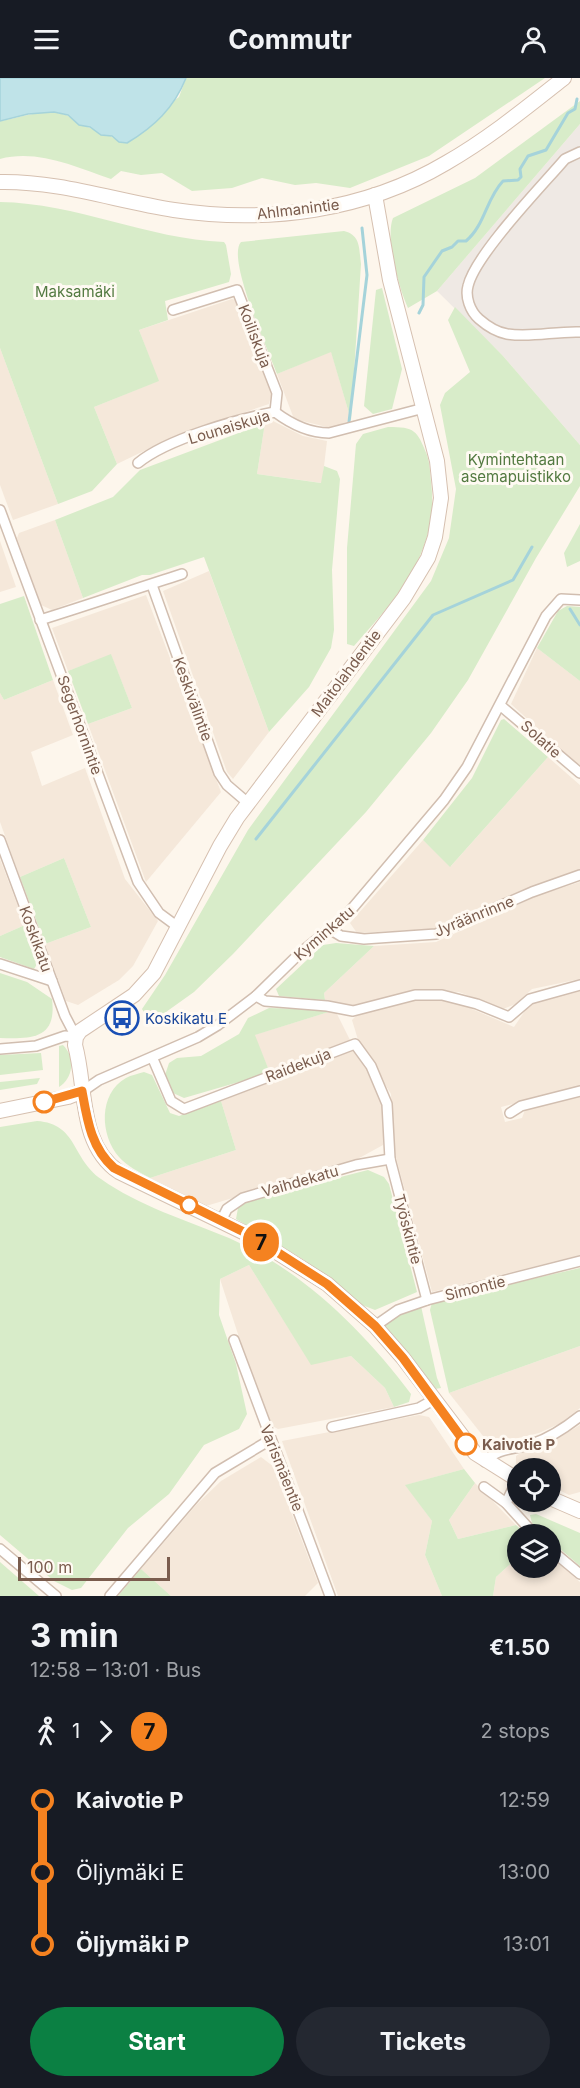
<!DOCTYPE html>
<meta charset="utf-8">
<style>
body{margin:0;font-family:Inter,sans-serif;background:#242831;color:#f1f3f6;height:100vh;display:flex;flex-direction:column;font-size:22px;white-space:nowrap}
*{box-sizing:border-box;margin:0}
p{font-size:20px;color:#9ea1a6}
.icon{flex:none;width:33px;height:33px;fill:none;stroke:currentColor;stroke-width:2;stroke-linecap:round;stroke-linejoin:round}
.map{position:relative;height:1518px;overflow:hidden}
.details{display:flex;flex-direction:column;background:#171b24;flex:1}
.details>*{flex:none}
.badge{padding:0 12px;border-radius:20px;font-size:21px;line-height:39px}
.fabs{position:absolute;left:507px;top:1380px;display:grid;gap:12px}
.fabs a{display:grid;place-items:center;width:54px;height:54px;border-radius:50%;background:#171b24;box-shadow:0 3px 9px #0003;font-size:30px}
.scale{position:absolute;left:18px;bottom:15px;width:152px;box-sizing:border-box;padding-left:6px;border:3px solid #7a5c4d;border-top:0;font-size:16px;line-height:21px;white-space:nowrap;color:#7a5c4d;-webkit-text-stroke:4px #fffaf3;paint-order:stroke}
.map>.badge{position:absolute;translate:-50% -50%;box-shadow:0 0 0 3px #fff}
.legs{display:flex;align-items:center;gap:9px;height:66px;padding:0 30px;font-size:20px}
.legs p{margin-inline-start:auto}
.overview{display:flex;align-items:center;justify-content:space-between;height:102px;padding:0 30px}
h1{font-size:33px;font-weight:700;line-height:45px}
.button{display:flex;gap:12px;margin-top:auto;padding:12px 30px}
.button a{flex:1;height:69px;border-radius:36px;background:#0b8043;color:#fff;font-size:24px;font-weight:700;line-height:69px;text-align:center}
.button a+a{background:#242831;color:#f1f3f6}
ul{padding:0 30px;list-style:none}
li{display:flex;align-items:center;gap:21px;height:72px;font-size:22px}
li i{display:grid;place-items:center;width:9px;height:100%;margin:0 8px;background:currentColor}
li i::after{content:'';width:15px;height:15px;margin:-8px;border:4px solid;border-radius:50%;background:#171b24}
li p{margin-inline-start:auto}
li:first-child i{background:linear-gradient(#0000 50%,currentColor 0)}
li:last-child i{background:linear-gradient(currentColor 50%,#0000 0)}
header{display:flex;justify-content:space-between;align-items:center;height:78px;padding:0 30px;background:#171b24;font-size:27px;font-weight:700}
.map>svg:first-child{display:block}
.residential{fill:#f5e8da}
.industrial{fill:#efe9e4}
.green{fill:#d8ecc9}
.water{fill:#bfe3e8;stroke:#a5d3da;stroke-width:1.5}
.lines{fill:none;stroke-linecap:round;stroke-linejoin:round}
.stream{stroke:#a5d3da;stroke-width:3}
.street-casing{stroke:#d1beb0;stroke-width:12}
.secondary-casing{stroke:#d6c0b0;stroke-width:16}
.street{stroke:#fff;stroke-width:9}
.secondary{stroke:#fff;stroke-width:14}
.line-1-casing{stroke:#fff;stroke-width:14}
.line-1{stroke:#f58220;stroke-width:9}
.stop-1-dot{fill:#fff;stroke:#f58220;stroke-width:3}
.labels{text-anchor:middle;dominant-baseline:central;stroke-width:6;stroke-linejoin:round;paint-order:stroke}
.street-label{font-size:15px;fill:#7a5c4d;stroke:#fffaf3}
.park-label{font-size:15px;fill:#537a41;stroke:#fffaf3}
.transit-label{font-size:15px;fill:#164399;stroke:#fffaf3;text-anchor:start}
.stop-label{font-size:15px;font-weight:bold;fill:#7a5c4d;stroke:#fffaf3;text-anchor:start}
</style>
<header><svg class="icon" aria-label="menu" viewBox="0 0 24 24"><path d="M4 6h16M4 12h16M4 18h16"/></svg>Commutr<svg class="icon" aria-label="person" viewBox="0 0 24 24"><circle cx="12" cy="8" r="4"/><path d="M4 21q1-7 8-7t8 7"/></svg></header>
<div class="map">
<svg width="580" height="1518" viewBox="0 0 580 1518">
<rect width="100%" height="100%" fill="#fdf6ec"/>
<!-- residential -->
<g class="residential">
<path d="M 232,221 L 239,223 L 272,314 L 269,326 L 177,357 L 117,386 L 94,329 L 158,303 L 139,252 Z"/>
<path d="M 0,270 L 58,426 L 13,442 L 0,407 Z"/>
<path d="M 331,273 L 351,342 L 331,350 L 294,341 L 277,296 Z"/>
<path d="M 273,343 L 303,358 L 327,363 L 322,405 L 257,396 L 265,345 Z"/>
<path d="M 55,442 L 83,520 L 52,532 L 41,527 L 17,460 L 19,455 Z"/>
<path d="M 0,463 L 16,509 L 0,514 Z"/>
<path d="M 209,493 L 269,654 L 233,701 L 227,694 L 163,513 Z"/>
<path d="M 146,517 L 221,714 L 146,804 L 88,646 L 132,630 L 111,577 L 68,593 L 52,550 Z"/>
<path d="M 537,570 L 580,603 L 580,689 L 511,626 Z"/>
<path d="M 53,602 L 73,657 L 31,674 L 42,708 L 85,690 L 125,801 L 158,843 L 133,888 L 119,902 L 78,927 L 66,923 L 45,866 L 91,849 L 64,780 L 20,799 L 0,744 L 0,615 L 4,622 Z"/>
<path d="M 548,679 L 580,707 L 580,794 L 531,809 L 433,851 L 357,855 L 350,845 L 423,762 L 451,788 Z"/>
<path d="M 0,781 L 25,847 L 0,858 Z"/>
<path d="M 580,804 L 580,901 L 532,911 L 516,926 L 503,931 L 459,914 L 416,912 L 367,926 L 344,928 L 325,922 L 324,915 L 374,868 L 436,864 L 539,817 Z"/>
<path d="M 580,912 L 580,1009 L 501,1029 L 505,1044 L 522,1040 L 525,1032 L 580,1018 L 580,1177 L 432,1214 L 394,1072 L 391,1016 L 359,965 L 352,942 L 356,938 L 408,922 L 430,921 L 458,925 L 514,949 L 531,924 Z"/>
<path d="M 335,932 L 351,964 L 270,995 L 254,957 Z"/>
<path d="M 353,972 L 371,995 L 383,1031 L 383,1067 L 352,1084 L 206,1128 L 150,1100 L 236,1072 L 221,1023 Z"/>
<path d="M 249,1187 L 311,1286 L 351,1278 L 385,1310 L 394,1329 L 278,1351 L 267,1345 L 220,1201 Z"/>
<path d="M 580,1268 L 580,1330 L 561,1345 L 539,1355 L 494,1366 L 487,1363 L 449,1315 Z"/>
<path d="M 419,1337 L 429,1339 L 464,1391 L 406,1407 L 432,1443 L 425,1477 L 442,1518 L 338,1518 L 282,1363 Z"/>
<path d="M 580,1347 L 580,1414 L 569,1417 L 551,1408 L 550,1390 L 521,1390 L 516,1386 L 516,1378 L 524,1373 L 550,1365 Z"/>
<path d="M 261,1379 L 274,1389 L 318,1505 L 305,1518 L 171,1518 L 141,1491 L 197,1426 L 221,1403 Z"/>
<path d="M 475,1405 L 516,1447 L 458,1461 L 449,1442 Z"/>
<path d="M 551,1479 L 580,1504 L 580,1518 L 493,1518 L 496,1499 L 517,1480 L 518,1490 L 550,1490 Z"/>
</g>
<!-- industrial -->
<path class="industrial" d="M 580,46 L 580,367 L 503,278 L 437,213 Z"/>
<!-- green -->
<g class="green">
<path d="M 186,0 L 545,0 L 429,78 L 350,110 L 316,105 L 295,107 L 262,100 L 232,110 L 192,113 L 162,95 L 141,97 L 121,93 L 111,101 C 75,89 38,71 0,81 L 0,43 C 21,40 44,29 66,37 C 72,39 75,46 81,47 C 93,51 111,56 119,64 L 179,19 Z"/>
<path d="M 580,23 L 580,46 L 437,213 L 408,230 C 399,211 385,159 393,140 L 475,100 Z"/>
<path d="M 0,124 C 76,125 147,161 224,164 L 226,167 L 231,196 L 229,204 L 165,223 L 168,242 L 139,252 L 159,303 L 94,329 L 117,386 L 92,413 L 58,426 L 0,270 Z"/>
<path d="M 344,153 C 361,157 359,171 361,186 L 351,342 L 331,274 L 277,296 C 269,274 226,180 241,164 Z"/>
<path d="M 382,210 L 402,291 L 392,331 L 373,336 L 364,328 L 376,212 Z"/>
<path d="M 455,229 L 503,278 L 580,367 L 580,408 L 536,480 L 468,602 L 431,655 L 366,734 L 233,876 L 194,914 L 159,939 L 148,941 L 142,931 L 165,897 L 248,752 L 431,503 L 449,460 L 456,411 L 440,327 L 445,315 L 470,294 L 448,242 Z"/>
<path d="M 265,345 L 257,396 L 321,405 L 324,388 L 337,393 L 340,401 L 332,492 L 334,552 L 331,570 L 309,609 L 269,654 L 204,479 L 150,497 L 142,497 L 83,520 L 55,442 L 113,419 L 140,392 Z"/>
<path d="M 388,349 C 415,349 417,352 427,377 C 430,386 430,395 431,404 C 440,473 396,521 354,568 L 347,566 L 347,470 L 356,366 L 363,356 Z"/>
<path d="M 580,446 L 580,483 L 567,489 L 564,475 Z"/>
<path d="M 24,518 L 53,602 L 4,622 L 0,615 L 0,526 Z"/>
<path d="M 567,528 L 580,529 L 580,603 L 537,570 L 558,533 Z"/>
<path d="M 111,576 L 132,630 L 88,646 L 68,593 Z"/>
<path d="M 504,641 L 548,679 L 450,789 L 423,762 L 472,700 L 501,642 Z"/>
<path d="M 64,780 L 91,849 L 45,866 L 20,799 Z"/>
<path d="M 25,847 L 39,883 L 34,891 L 0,879 L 0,858 Z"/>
<path d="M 336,865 L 374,868 L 324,915 L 325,922 L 279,918 L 276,911 L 323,867 Z"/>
<path d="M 0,895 L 27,904 L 52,921 C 57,961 32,961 0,960 Z"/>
<path d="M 269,930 L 335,932 L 255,957 L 270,995 L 184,1020 L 173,1015 L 165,997 L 169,985 L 177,980 L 201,978 L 239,956 L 248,940 Z"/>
<path d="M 63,967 C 76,980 73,1000 59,1009 L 59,968 Z"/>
<path d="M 41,975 L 43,992 L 0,997 L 0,977 Z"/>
<path d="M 144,994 L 152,997 L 170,1035 L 179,1038 L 221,1023 L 236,1072 L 150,1100 C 139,1094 127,1088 119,1079 C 100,1057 98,1016 126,1000 C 131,997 138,996 144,994 Z"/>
<path d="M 40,1000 L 37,1006 L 0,1012 L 0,1004 Z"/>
<path d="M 37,1043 C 78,1046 71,1080 101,1101 C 139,1128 186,1142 229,1160 C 303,1193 363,1252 411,1316 L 409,1324 L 394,1329 L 385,1310 L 351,1278 L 311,1287 L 249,1187 L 220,1201 L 219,1237 L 236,1286 L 247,1336 L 239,1351 L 204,1367 L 169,1416 L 128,1450 L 81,1510 L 72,1512 L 54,1503 L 0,1457 L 0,1049 Z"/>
<path d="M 368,1092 L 384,1099 L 389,1106 L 417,1214 L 375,1232 L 362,1227 L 304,1182 L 236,1141 L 238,1130 L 250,1122 Z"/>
<path d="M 580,1190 L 580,1268 L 449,1315 L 430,1232 L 432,1224 Z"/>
<path d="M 421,1228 L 437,1300 L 441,1310 L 435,1311 L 384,1251 L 384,1247 L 397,1236 Z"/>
<path d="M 464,1391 L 475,1405 L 449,1442 L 458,1461 L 516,1447 L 526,1456 L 518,1456 L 517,1480 L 496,1499 L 493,1518 L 442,1518 L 425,1477 L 432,1443 L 405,1407 Z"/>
<path d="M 536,1436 L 580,1455 L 580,1488 L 551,1463 L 550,1456 L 544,1456 L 532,1445 L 530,1437 Z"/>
<path d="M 0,1484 L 39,1518 L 0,1518 Z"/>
<path d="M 141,1491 L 171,1518 L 118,1518 Z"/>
</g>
<!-- water -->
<path class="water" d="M 0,0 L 186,0 C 174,30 154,49 127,65 L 119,64 L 112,58 L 101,57 L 90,49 L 79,47 L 68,37 L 54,34 L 28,36 L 0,43 Z"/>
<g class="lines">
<!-- stream -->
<g class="stream">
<path d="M 419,235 L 423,227 L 424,199 L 442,173 L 452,169 L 458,163 L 466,163 C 485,147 486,121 503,103 L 518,102 L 521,99 L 520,91 L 528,78 L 546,72 L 568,35 L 575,31 L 577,21"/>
<path d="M 349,344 L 367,197 L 362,150"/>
<path d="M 570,531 L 580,547"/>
<path d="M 256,761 L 433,537 L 513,502 L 532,469"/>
</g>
<!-- street casing -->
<g class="street-casing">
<g id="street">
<path d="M 580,74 L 565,81 C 542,108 475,177 468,208 C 465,219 470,233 479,241 C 487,248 496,254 507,256 C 531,260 555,253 580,254"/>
<path d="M 173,232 L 237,212 L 277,315 L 275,334"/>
<path d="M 138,385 C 167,361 238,341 275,334 C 291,346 308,355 329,355 L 424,330"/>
<path d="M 0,432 L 138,804 L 159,835 L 178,849"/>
<path d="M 152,507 L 219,695 L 227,707 L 248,725"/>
<path d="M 40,542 C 88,527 135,511 182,496"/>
<path d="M 501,628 L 580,695"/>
<path d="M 0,762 L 65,938 L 76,959"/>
<path d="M 331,852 L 341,858 L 364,861 L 436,856 L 532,814 L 580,797"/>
<path d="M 0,886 L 52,903"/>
<path d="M 256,918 L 265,923 L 327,928 L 353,933 L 415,917 L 442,917 L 477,926 L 509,939 L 530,921 L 580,907"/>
<path d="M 0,971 L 36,968 L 65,958 L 76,959"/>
<path d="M 153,981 L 171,1023 L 184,1031 L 355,966 L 371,988 L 387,1026 L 390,1081 L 427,1222"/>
<path d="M 83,1013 L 99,1002 L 198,959 L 218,947 L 256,918 L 300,875 L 345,839 L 444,722 L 467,689 L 546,538 L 561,521 L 580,522"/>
<path d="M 510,1035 L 521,1028 L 580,1013"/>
<path d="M 221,1143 L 227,1131 L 243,1120 L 356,1087 L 390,1081"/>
<path d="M 375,1248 L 398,1232 L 427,1222 L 580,1183"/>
<path d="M 234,1262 L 330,1518"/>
<path d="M 332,1349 L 419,1330 L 435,1321"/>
<path d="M 485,1384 C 498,1369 514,1372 532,1366 C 550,1360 565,1350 580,1338"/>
<path d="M 517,1402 L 506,1425 L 534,1456"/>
<path d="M 484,1409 L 506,1425"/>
<path d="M 0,1471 L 56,1518"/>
<path d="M 550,1471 L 580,1496"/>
<path d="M 110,1518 L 215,1395 L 270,1362"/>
</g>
</g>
<!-- secondary casing -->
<g class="secondary-casing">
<g id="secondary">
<path d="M 0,104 C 60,103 116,123 174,132 C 267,146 365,133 446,85 C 488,61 526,30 564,0"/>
<path d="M 375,117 L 390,202 L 437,383 L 441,420 L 435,459 L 428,480 L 404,520 L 237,740 L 220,768 L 154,895 L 134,917 L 80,953 L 76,959 L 75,967 C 87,1010 78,1066 119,1094 L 251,1158 L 327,1206 L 375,1248 L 403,1280 L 475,1375 L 518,1402"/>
<path d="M 0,1033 L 68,1019 L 83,1013"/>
<path d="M 550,1420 L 580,1433"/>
</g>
</g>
<!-- street -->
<use href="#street" class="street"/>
<!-- secondary -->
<use href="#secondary" class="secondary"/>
</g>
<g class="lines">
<!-- line-1 casing -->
<g class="line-1-casing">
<path id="line-1" d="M 44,1024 L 82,1013 C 87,1041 91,1070 114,1090 L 252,1158 L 327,1206 L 375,1248 L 403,1280 L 466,1366"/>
</g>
<!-- line-1 -->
<use href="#line-1" class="line-1"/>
</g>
<!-- icons -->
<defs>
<g id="bus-ring" transform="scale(1.725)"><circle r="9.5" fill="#fffaf3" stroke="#1a4fb4" stroke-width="1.5"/><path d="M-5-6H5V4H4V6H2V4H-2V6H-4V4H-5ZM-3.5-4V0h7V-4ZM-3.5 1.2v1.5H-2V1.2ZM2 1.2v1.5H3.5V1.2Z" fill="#1a4fb4"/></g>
</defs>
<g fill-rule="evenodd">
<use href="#bus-ring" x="122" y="940"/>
</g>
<!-- markers -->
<g class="stop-1-dot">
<circle cx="44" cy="1024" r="10"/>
<circle cx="189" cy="1127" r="8"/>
<circle cx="466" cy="1366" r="10"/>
</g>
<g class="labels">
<!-- street labels -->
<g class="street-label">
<text transform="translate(298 131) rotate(-7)">Ahlmanintie</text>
<text transform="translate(255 258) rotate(69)">Koiliskuja</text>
<text transform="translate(229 349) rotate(-17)">Lounaiskuja</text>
<text transform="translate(346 595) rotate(-53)">Maitolahdentie</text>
<text transform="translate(193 621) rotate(70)">Keskivälintie</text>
<text transform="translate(80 647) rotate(70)">Segerhornintie</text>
<text transform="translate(541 661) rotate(42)">Solatie</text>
<text transform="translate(474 838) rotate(-22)">Jyräänrinne</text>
<text transform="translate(324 855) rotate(-41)">Kyminkatu</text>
<text transform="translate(36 861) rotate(70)">Koskikatu</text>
<text transform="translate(298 987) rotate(-21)">Raidekuja</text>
<text transform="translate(300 1103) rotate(-16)">Vaihdekatu</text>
<text transform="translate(408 1151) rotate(75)">Työskintie</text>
<text transform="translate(475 1210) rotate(-14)">Simontie</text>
<text transform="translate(282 1390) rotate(68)">Varismäentie</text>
</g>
<!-- park labels -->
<g class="park-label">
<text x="75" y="213">Maksamäki</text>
<text x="516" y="381">Kymintehtaan<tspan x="516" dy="17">asemapuistikko</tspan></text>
</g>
<!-- transit labels -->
<g class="transit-label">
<text x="145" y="940">Koskikatu E</text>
</g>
<!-- stop labels -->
<g class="stop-label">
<text x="482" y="1366">Kaivotie P</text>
</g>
</g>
</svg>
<div class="fabs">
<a><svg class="icon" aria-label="locate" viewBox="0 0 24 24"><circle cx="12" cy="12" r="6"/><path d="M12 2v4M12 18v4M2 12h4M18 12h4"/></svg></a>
<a><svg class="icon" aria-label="layers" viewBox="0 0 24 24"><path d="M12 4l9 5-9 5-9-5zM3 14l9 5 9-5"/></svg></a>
</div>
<div class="scale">100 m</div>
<b class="badge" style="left:261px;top:1164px;background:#f58220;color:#111">7</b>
</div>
<section class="details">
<div class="overview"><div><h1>3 min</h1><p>12:58 – 13:01 · Bus</p></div><b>€1.50</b></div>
<div class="legs"><svg class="icon" aria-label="walk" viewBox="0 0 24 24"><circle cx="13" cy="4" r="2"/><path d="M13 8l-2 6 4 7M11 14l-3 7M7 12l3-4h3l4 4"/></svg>1<svg class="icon" aria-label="forward" viewBox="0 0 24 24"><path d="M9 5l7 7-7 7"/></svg><b class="badge" style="background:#f58220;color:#111">7</b><p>2 stops</p></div>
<ul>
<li><i style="color:#f58220"></i><b>Kaivotie P</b><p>12:59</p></li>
<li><i style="color:#f58220"></i><span>Öljymäki E</span><p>13:00</p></li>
<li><i style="color:#f58220"></i><b>Öljymäki P</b><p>13:01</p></li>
</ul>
<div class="button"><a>Start</a><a>Tickets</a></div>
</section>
